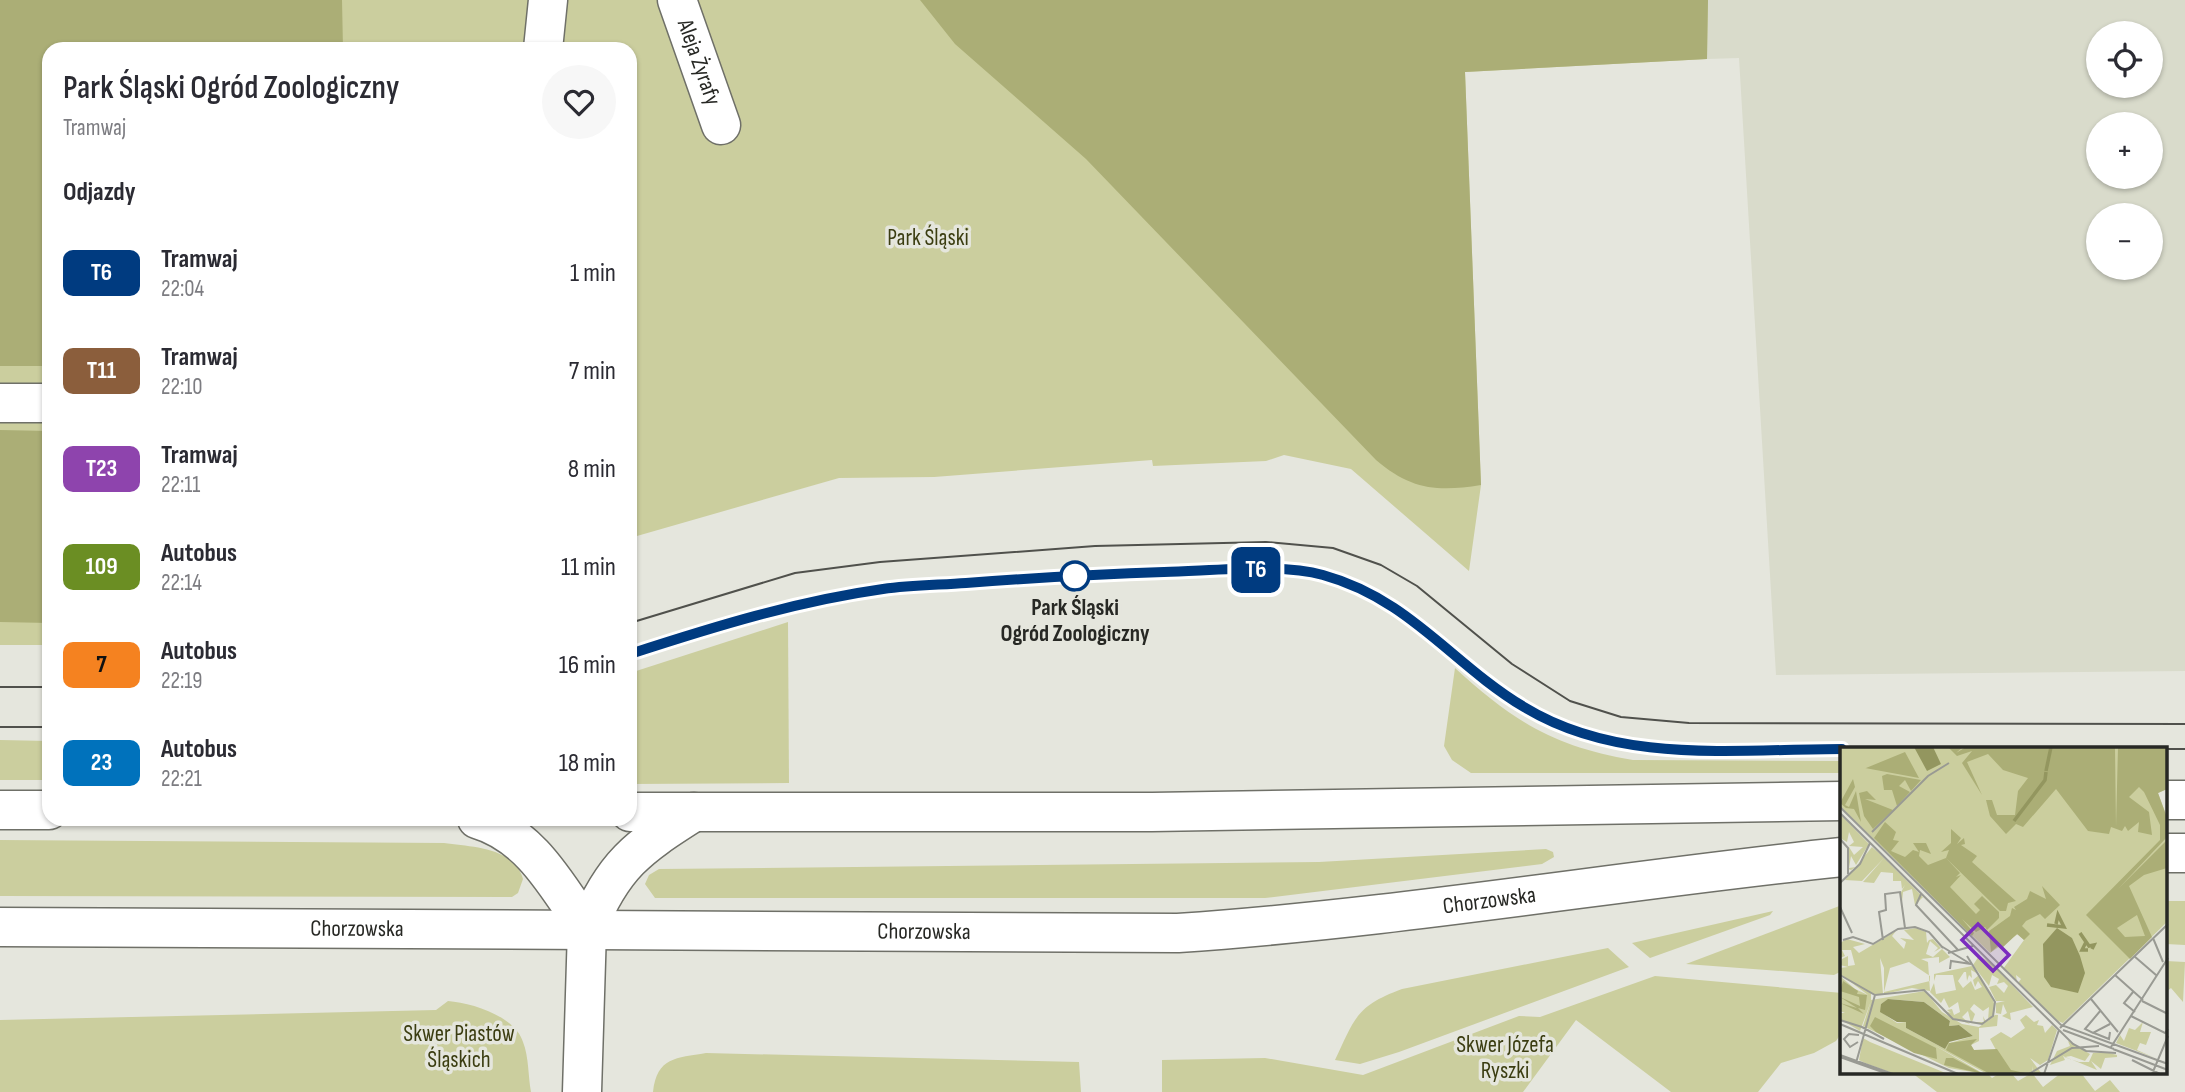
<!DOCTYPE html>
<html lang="pl">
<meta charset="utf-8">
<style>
body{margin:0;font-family:"Sofia Sans Condensed",sans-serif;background:#f7f7f7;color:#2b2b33;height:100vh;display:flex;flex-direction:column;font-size:26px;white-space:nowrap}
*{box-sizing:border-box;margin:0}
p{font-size:23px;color:#7c7c81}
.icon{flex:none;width:38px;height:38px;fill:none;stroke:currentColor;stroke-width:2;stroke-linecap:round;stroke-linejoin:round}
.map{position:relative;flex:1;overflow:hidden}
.details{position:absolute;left:42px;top:42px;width:595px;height:784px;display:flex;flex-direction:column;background:#fff;border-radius:21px;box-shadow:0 2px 5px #0004}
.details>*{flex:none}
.badge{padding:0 14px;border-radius:10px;font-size:24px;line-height:46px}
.buttons{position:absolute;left:2086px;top:21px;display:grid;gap:14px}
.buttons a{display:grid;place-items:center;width:77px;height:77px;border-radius:50%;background:#fff;box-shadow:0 2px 5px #0004;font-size:35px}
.map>.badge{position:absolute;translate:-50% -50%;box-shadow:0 0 0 4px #fff}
h2{padding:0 21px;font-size:26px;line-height:63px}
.round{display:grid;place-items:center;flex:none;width:74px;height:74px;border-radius:37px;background:#f7f7f7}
.headline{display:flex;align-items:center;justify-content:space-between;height:119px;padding:0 21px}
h1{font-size:33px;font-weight:600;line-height:52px}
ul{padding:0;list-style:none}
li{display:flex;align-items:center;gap:21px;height:98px;padding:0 21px}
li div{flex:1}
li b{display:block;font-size:26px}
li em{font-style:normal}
li .badge{min-width:77px;font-weight:700;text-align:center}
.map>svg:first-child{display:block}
.built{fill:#d9dbcb;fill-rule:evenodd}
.green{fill:#cbce9e}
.forest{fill:#abae76}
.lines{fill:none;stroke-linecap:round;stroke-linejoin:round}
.pedestrian-casing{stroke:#6f7068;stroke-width:41}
.minor-casing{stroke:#6f7068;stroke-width:41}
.secondary-casing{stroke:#6f7068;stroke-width:41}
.pedestrian{stroke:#fff;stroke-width:38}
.minor{stroke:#fff;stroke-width:38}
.secondary{stroke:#fff;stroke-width:38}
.tram{stroke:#50514c;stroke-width:2}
.line-casing{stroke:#fff;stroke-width:16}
.line{stroke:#003b80;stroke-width:10}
.stop-dot{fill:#fff;stroke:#003b80;stroke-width:3.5}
.labels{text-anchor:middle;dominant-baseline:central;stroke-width:7;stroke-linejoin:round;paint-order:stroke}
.street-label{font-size:23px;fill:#272824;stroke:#e5e6dd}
.park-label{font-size:23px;fill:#3b3d11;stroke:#e5e6dd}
.stop-label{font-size:23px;font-weight:bold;fill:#272824;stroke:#e5e6dd}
.inset-river{fill:none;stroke:#93965f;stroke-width:3.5}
.inset-road{fill:none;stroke:#999a93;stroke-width:2}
.view{fill:#7b2cbf;fill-opacity:0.15;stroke:#7b2cbf;stroke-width:3.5}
.inset-edge{fill:none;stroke:#272824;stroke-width:3.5}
</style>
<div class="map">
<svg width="2185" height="1092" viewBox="0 0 2185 1092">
<rect width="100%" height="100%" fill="#e5e6dd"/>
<!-- built -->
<path class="built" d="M 1708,0 L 2185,0 L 2185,671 L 1776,675 L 1739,58 L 1707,59 ZM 2098,33 L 2151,33 L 2151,86 L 2098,86 ZM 2098,124 L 2151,124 L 2151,177 L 2098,177 ZM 2098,215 L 2151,215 L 2151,268 L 2098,268 Z"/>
<!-- green -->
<g class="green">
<path d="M 0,0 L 1708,0 L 1707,59 L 1465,72 L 1481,485 L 1469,571 L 1351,469 L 1284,455 L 1266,461 L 1153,466 L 1152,460 L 934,477 L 839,478 L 630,538 L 630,49 L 49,49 L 49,645 L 0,645 Z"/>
<path d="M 788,622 L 789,783 L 630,784 L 630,673 Z"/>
<path d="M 1455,668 C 1513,721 1554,747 1633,760 L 1842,761 L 1842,773 L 1471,773 L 1452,760 L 1444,746 Z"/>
<path d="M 0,740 L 49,741 L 49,780 L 0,780 Z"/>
<path d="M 0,840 L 444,843 C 472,847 514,847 523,879 L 518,893 L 512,897 L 0,896 Z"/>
<path d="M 1546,849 L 1553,852 L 1554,857 L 1542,864 L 1265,898 L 655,898 L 645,884 L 649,875 L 659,869 L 1319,862 Z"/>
<path d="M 2166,901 L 2185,901 L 2185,945 L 2166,944 Z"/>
<path d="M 1842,905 L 1842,971 L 1834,975 L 1686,964 Z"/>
<path d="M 1773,911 L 1770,915 L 1650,958 L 1632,943 Z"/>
<path d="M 1608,948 L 1629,967 L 1399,1052 L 1360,1064 L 1335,1060 C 1355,1018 1356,1006 1402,989 Z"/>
<path d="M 2166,961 L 2185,962 L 2183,1002 L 2171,988 L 2166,992 Z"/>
<path d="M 1655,976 L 1842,993 L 1842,1032 L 1836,1041 L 1814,1053 L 1781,1063 L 1758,1092 L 1671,1092 L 1576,1020 L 1523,1092 L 1162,1092 L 1162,1060 L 1265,1058 L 1363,1075 L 1519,1016 L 1540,1017 Z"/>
<path d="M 448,1001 C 472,1003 515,1016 523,1042 C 529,1057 528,1076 531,1092 L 0,1092 L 0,1020 L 436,1010 Z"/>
<path d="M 706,1053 L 1079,1062 L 1081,1092 L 653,1092 C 657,1057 676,1058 706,1053 Z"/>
<path d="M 1912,1073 L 1987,1073 L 1992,1078 L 2000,1073 L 2011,1073 L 2018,1081 L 2032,1073 L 2043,1087 L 2061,1073 L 2081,1073 L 2095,1091 L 2110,1080 L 2120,1092 L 1937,1092 Z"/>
</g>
<!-- forest -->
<g class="forest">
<path d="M 0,0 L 342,0 L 343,49 L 49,49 L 49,366 L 0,366 Z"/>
<path d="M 920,0 L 1708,0 L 1707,59 L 1465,72 L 1481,485 C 1438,492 1411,490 1376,460 L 1086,159 L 955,44 Z"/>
<path d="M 0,430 L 49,431 L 49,623 L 0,622 Z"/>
</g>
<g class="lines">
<!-- pedestrian casing -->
<g class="pedestrian-casing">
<g id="pedestrian">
<path id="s1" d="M 677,0 L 721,125"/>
<path d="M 543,49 L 548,0"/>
<path d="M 0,403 L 49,403"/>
</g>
</g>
<!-- minor casing -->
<g class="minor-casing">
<path id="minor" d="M 582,1092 L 587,929"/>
</g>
<!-- secondary casing -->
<g class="secondary-casing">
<g id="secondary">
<path d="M 2166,800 L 2185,800"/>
<path d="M 0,810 L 49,810"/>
<path d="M 630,812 L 1152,812 L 1842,801"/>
<path d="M 477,819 C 531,835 557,886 587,929"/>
<path d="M 2166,853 L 2185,853"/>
<path id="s2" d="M 0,927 L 1178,933 C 1400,918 1620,880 1842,857"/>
<path d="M 587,929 C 613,865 637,848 694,812"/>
</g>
</g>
<!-- pedestrian -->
<use href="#pedestrian" class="pedestrian"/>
<!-- minor -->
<use href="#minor" class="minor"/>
<!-- secondary -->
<use href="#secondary" class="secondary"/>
<!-- tram -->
<g class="tram">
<path d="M 630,623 L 795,573 L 880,562 L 1095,546 L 1266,542 L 1333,548 L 1381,565 L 1417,586 L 1512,664 L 1570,701 L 1621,717 L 1689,723 L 2185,724"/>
<path d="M 630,654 C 713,627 797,601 883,589 C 915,584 947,584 979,582 C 1043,578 1106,574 1170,572 C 1217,571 1279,563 1323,575 C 1410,599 1452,664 1524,707 C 1619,765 1735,749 1842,749"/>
<path d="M 0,687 L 49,687"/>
<path d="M 0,727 L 49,727"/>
<path d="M 2166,749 L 2185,749"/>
</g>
</g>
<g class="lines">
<!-- line casing -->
<g class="line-casing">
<path id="line" d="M 630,654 C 713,627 797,601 883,589 C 911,585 939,585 966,583 C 1032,578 1098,574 1164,572 C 1210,571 1279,563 1323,575 C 1410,599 1452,664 1524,707 C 1619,765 1735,749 1842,749"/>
</g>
<!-- line -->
<use href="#line" class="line"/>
</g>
<!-- markers -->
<circle class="stop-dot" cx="1075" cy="576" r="14"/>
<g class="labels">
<!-- street labels -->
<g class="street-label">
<text stroke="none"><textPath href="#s1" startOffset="66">Aleja Żyrafy</textPath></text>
<text stroke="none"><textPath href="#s2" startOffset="1491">Chorzowska</textPath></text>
<text stroke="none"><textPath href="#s2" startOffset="357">Chorzowska</textPath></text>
<text stroke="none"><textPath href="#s2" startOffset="924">Chorzowska</textPath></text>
</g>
<!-- park labels -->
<g class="park-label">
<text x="928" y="238">Park Śląski</text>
<text x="459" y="1034">Skwer Piastów<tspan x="459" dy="26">Śląskich</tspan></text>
<text x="1505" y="1045">Skwer Józefa<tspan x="1505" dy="26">Ryszki</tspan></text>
</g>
<!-- stop labels -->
<g class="stop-label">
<text x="1075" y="608">Park Śląski<tspan x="1075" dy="26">Ogród Zoologiczny</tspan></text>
</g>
</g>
<!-- overview -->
<g transform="translate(1840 747)">
<rect width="327" height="327" fill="#e5e6dd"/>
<path d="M 0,0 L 327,0 L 327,42 L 318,46 L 327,70 L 327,175 L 223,276 L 218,274 L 178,236 L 181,232 L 176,228 L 177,235 L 163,222 L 184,193 L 178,187 L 150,206 L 0,59 ZM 0,67 L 29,97 L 16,118 L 11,109 L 9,121 L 16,120 L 11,123 L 8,122 L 9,100 L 14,108 L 23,100 L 9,99 L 14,95 L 9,85 L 7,95 L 0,91 ZM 32,100 L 39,106 L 73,140 L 120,188 L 83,150 L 75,158 L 72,142 L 63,145 L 62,155 L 60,147 L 65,138 L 62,142 L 61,134 L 53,134 L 53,126 L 41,125 L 34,136 L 23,135 L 44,111 L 22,134 L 5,133 ZM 76,181 L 86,185 L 87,196 L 89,193 L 93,192 L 101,201 L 94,205 L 98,201 L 90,194 L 86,207 L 93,210 L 102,202 L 110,210 L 99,216 L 99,210 L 81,212 L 88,215 L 90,244 L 72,241 L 44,247 L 44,221 L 40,211 L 43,247 L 31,247 L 31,253 L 85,244 L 102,265 L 122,277 L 139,280 L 155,268 L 158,268 L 157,279 L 139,281 L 139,294 L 131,298 L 134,303 L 156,303 L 150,292 L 161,285 L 171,291 L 185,281 L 180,273 L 186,268 L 194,275 L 199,273 L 197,278 L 203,279 L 205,286 L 212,278 L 217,283 L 208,313 L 200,318 L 190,311 L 202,327 L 194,327 L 192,319 L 193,327 L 147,327 L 92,297 L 144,327 L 109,321 L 23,279 L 31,254 L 20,284 L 0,272 L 0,266 L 5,266 L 0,264 L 0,229 L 15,242 L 28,248 L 0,227 L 0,221 L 8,220 L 0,218 L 2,212 L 8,209 L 8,219 L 15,218 L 11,203 L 2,203 L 5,209 L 0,211 L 0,196 L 7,192 L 25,197 L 13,200 L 19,206 L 56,184 L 52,189 L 64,202 L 66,195 L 60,191 L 74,193 L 64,183 ZM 69,215 L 90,229 L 90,234 L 44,245 L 50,221 ZM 49,252 L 84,255 L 110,274 L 109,279 L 119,278 L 133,289 L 110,296 L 95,285 L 108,296 L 105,302 L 66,281 L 66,275 L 57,276 L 41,265 L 41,257 ZM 139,209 L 150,215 L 193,260 L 170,266 L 171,273 L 162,269 L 167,266 L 163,257 L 161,267 L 156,266 L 156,256 L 165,254 L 156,254 L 149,240 L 156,238 L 164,246 L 168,239 L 164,235 L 157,237 L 159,232 L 152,228 L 149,239 L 133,218 ZM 132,219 L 138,227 L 131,223 L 132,231 L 129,228 L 127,234 L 126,225 L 124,225 L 118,234 L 123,241 L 131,234 L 135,243 L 142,240 L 138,234 L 135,240 L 133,233 L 139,228 L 151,246 L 155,260 L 154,266 L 148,274 L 149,260 L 143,264 L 134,257 L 130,262 L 135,267 L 132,275 L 144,275 L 143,269 L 146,275 L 142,277 L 131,276 L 128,264 L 122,270 L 130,277 L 113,271 L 102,263 L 111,266 L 107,263 L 112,262 L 114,268 L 120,265 L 118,255 L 109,261 L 104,251 L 101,256 L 90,245 L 94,236 L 96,247 L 116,243 L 113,228 L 96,228 L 94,234 L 94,227 ZM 303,275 L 300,285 L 311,285 L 306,298 L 300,296 L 297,303 L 315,311 L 276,296 L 280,288 L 284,294 L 289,281 L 295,283 ZM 23,291 L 30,295 L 108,327 L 55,327 L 25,316 L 19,313 ZM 228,294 L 250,307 L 245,314 L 231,309 L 224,310 L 239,315 L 249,315 L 253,306 L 266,305 L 273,307 L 277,308 L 277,310 L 265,311 L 261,322 L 251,314 L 257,323 L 223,309 L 225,313 L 210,318 L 217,304 L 230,299 Z" fill="#cbce9e" fill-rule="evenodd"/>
<path d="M 108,0 L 123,0 L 116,6 L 126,0 L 275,0 L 276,80 L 278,0 L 327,0 L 327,42 L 318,46 L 326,68 L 327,90 L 278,142 L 327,93 L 327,121 L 304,128 L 289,139 L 312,190 L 290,212 L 246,168 L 320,93 L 320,78 L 304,45 L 299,40 L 289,50 L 309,65 L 312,88 L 298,85 L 299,75 L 288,84 L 285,79 L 282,84 L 271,80 L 269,87 L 248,84 L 216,42 L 183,80 L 176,77 L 166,87 L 150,69 L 146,53 L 152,53 L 157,68 L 175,68 L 178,44 L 188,31 L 163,23 L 148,7 L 127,15 L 142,48 L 122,16 L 132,4 L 117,9 ZM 297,168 L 305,189 L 285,190 L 277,181 ZM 65,5 L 79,31 L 25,21 L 26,21 ZM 47,27 L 81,33 L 71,44 L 65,33 L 59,39 L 70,45 L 57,59 L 52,43 L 44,43 L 42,29 ZM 13,32 L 15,40 L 5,58 L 9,60 L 16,44 L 21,75 L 14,62 L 6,61 L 0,56 ZM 27,44 L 36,53 L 25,52 L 53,63 L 33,82 L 24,69 L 19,46 ZM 45,75 L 56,85 L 53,93 L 59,94 L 51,104 L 65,110 L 73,103 L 79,105 L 73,96 L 86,96 L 91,107 L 80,103 L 79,109 L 88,118 L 106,111 L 120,126 L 116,130 L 121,128 L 110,140 L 136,167 L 140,163 L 134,157 L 142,149 L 159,165 L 159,171 L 147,183 L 145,180 L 136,185 L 122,172 L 134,186 L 132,189 L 34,91 ZM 111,82 L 121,91 L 117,97 L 124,91 L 125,97 L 121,98 L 137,109 L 132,115 L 176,154 L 168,156 L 166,164 L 160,164 L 106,111 L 109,103 L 101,105 L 111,96 ZM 202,139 L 220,158 L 205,172 L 200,167 L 186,174 L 182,179 L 190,187 L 184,193 L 177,187 L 161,202 L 158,199 L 151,205 L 149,184 L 170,169 L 172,161 L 176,163 L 174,160 L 187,152 L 190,144 L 206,152 ZM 3,234 L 18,244 L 17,247 L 27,248 L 25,263 L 18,261 L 24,267 L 0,256 L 17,261 L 0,250 L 20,259 L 19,250 L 0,244 ZM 35,270 L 96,301 L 97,312 L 74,306 L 36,285 L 30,279 ZM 137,292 L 131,298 L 134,303 L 157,302 L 171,323 L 185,326 L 150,327 L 106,303 L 109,296 ZM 106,311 L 113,311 L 143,327 L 104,318 Z" fill="#abae76" fill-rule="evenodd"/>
<path d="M 74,0 L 93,0 L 101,17 L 87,24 ZM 217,181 L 232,191 L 240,209 L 245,226 L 238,246 L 211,240 L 204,230 L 203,197 ZM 48,252 L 84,255 L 110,274 L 109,279 L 119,278 L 133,289 L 109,295 L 105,302 L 66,281 L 66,275 L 57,275 L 40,265 L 41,257 Z" fill="#93965f"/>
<path class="inset-river" d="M 206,24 L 211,0M 174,74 L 205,33 L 206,25M 207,178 L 224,180 L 218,168 L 216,177M 248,203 L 242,203 L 246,195 L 240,186 L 249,199 L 254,198 L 252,202"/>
<path class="inset-road" d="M 0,60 L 221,278 L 328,317M 0,66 L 233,297 L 246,304 L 276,306M 32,85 L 88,29 L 109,16M 0,92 L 8,101 L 8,127M 0,136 L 20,117 L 30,96M 81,147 L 76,158 L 118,203M 0,160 L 12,186M 313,191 L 323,215M 3,193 L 13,190 L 33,197 L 58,182 L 75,180 L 89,185 L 103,201M 43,193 L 39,165 L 46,163 L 45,147 L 60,145 L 65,181M 101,199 L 129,216M 108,206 L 133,199M 294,209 L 316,228M 110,222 L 111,214 L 131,217M 0,228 L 35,248 L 84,243 L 113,272 L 142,277 L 153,269 L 155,255 L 127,209M 275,228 L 303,253M 293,245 L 284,256 L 295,265M 251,252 L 278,285M 302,254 L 328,267M 261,263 L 245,282 L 253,286 L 270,277M 291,269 L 325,286 L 328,282M 0,273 L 22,280M 0,277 L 118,327M 22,280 L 44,292M 220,281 L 328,177M 223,283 L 274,302M 254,286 L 269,292 L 270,285M 18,295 L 10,300 L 4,292 L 9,287 L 19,288M 271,300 L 328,211M 273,302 L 328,323M 0,308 L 53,327M 0,310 L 48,327M 292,313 L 320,327M 16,316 L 35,248M 189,327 L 232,301 L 259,299M 204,327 L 219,283M 312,327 L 328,289"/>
<path class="view" d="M 138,177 L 169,208 L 153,224 L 122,193 Z"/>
<rect width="327" height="327" class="inset-edge"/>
</g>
</svg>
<div class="buttons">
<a><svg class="icon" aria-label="locate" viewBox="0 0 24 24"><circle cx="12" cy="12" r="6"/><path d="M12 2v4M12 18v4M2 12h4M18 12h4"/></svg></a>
<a>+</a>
<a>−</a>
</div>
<b class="badge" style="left:1256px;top:570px;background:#003b80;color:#fff">T6</b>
<section class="details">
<div class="headline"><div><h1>Park Śląski Ogród Zoologiczny</h1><p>Tramwaj</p></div><a class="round"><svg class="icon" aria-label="heart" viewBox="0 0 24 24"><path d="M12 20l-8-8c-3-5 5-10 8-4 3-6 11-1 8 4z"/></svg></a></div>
<h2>Odjazdy</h2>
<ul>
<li><span class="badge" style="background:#003b80;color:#fff">T6</span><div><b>Tramwaj</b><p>22:04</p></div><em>1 min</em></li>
<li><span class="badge" style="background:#8b5e3c;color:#fff">T11</span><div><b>Tramwaj</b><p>22:10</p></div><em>7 min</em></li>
<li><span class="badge" style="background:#8e44ad;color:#fff">T23</span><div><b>Tramwaj</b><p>22:11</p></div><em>8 min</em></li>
<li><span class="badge" style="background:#6b8e23;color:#fff">109</span><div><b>Autobus</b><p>22:14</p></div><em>11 min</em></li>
<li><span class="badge" style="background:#f58220;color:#111">7</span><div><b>Autobus</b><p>22:19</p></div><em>16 min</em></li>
<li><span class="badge" style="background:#0072bc;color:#fff">23</span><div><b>Autobus</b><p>22:21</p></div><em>18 min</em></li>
</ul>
</section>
</div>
